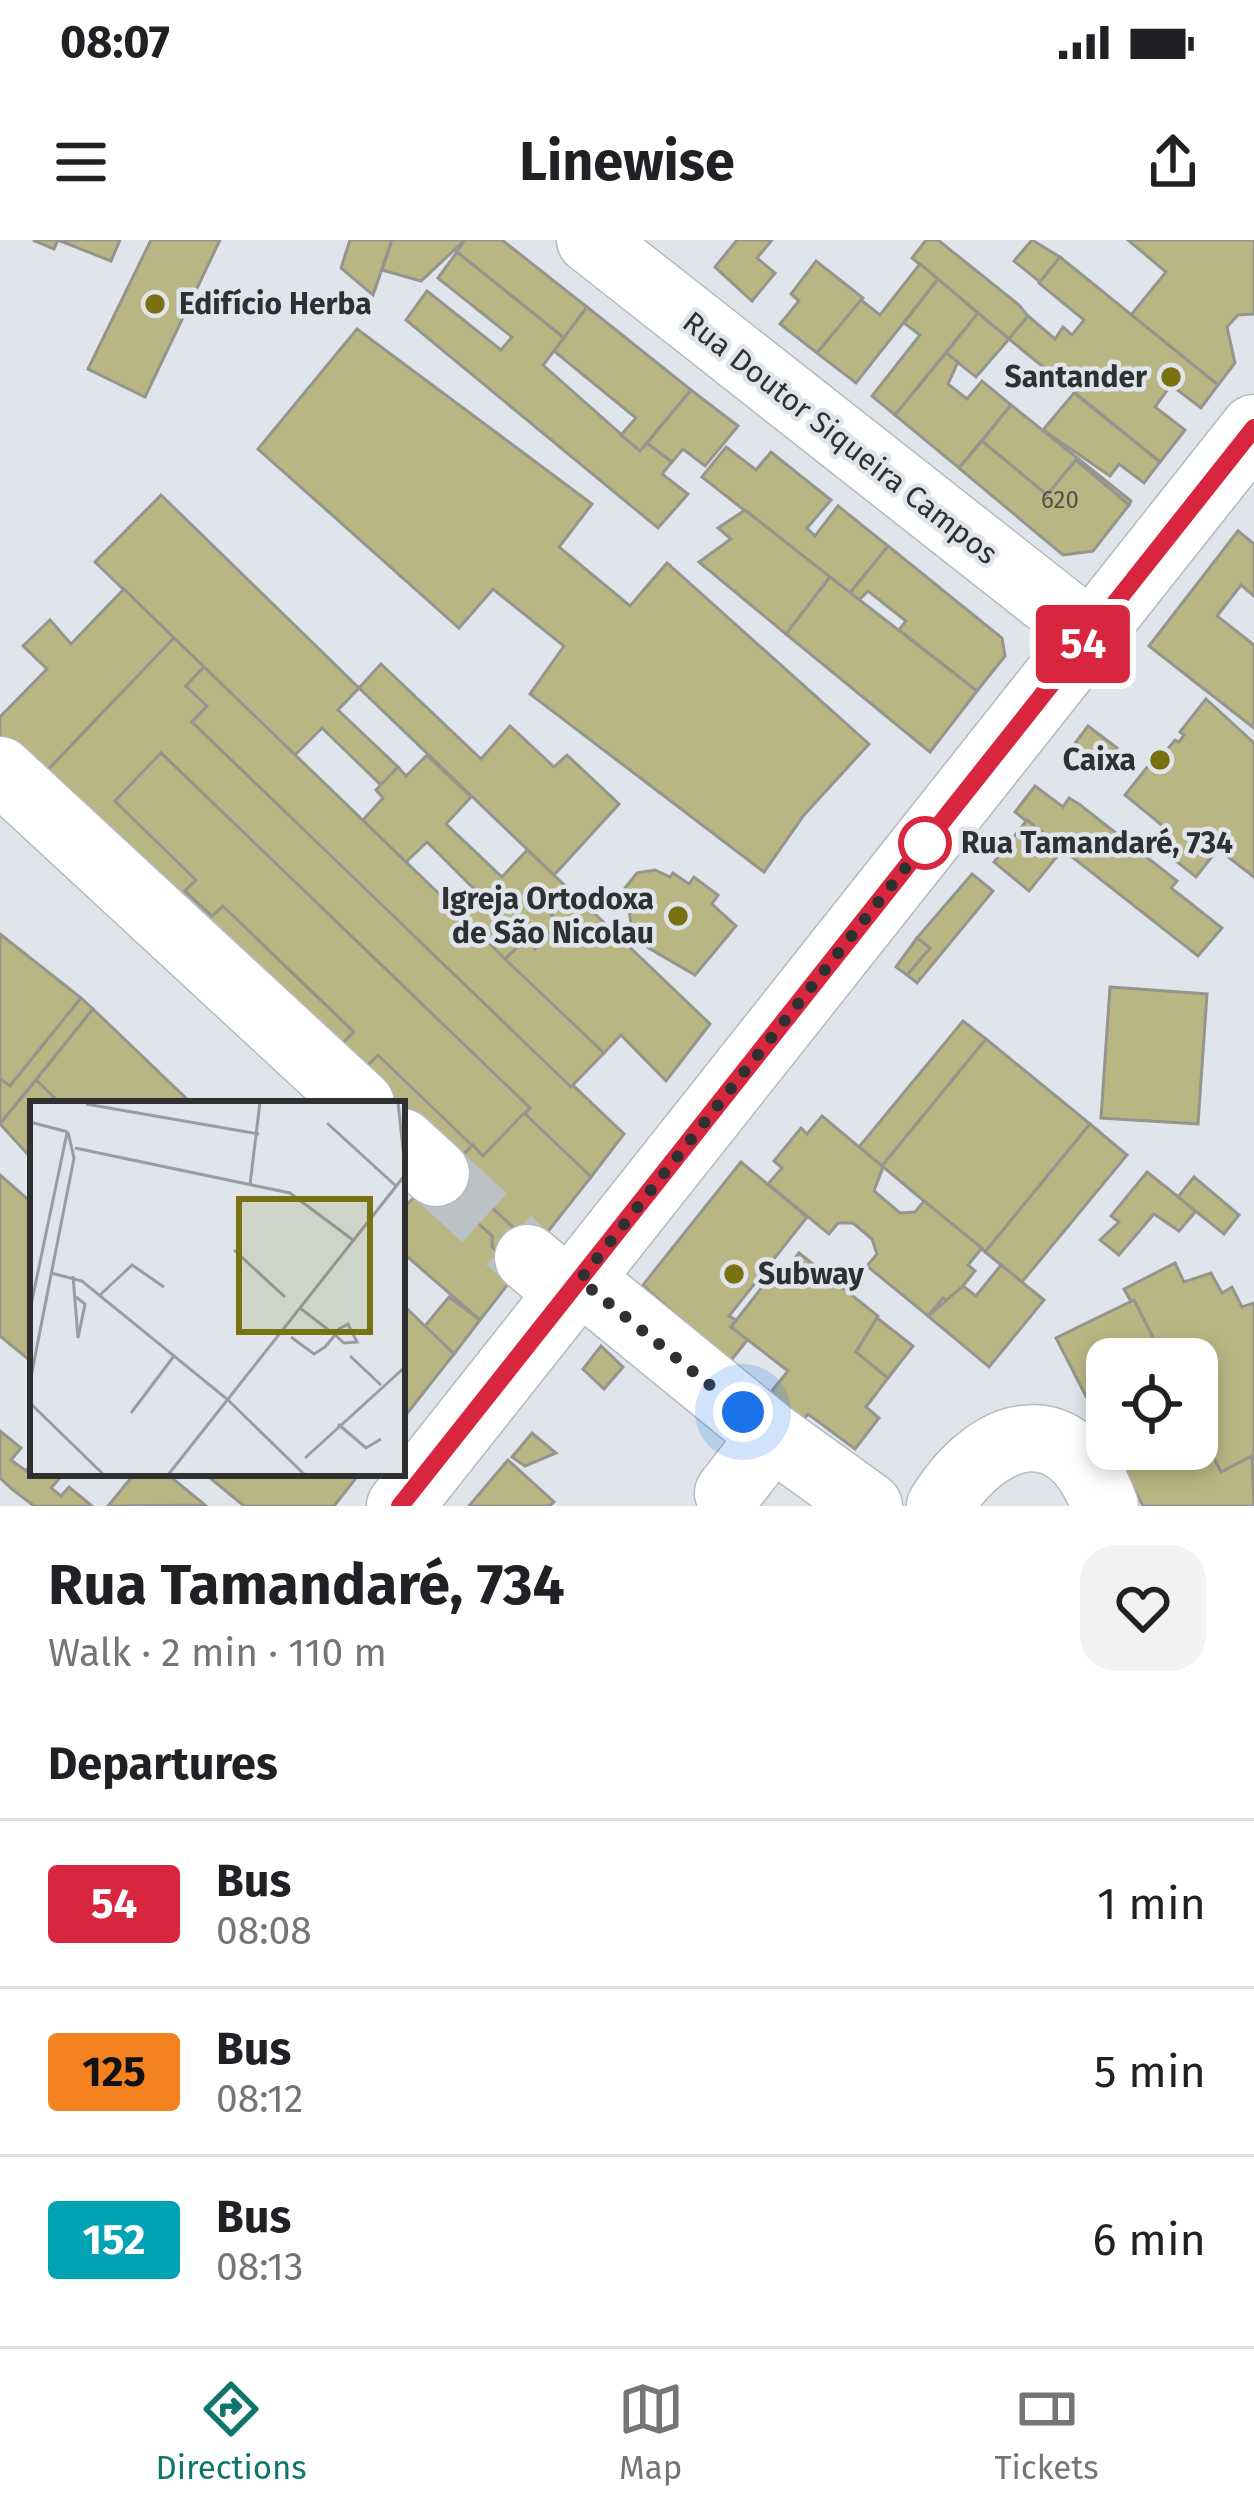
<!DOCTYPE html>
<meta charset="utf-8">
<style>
body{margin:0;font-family:"Fira Sans",sans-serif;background:#f2f2f2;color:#202124;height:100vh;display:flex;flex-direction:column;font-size:45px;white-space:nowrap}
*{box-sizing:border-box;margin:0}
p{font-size:39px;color:#757577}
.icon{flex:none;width:66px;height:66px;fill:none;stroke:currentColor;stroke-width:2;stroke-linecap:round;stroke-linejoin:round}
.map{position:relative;height:1266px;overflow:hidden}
.details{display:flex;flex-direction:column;background:#fff;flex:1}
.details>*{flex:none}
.badge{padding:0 24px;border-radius:9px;font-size:42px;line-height:78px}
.buttons{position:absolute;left:1086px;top:1098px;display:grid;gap:24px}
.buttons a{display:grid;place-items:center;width:132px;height:132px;border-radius:24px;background:#fff;box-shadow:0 6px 18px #0003;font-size:60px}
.you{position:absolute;width:60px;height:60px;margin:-30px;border:9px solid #fff;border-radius:50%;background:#1a73e8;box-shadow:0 0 0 18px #1a73e833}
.map>.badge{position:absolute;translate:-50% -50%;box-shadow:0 0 0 6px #fff}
h2{padding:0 48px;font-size:45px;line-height:108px}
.round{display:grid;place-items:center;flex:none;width:126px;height:126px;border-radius:36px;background:#f2f2f2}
.overview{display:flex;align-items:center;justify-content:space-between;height:204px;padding:0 48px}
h1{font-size:57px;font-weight:700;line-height:90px}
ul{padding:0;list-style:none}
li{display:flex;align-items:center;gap:36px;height:168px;padding:0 48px;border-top:3px solid #e0e0e0}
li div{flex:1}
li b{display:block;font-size:45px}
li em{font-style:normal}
li .badge{min-width:132px;font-weight:700;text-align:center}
.status{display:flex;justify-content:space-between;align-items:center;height:84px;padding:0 60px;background:#fff;direction:ltr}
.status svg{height:33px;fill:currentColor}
header{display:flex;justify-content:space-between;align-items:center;height:156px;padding:0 48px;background:#fff;font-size:54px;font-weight:700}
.tab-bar{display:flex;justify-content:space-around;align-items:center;height:168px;border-top:3px solid #e0e0e0;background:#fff;font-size:33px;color:#757577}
.tab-bar a{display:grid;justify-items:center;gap:6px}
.tab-bar .selected{color:#0f766e}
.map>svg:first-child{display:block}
.building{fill:#bab683;stroke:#95948d;stroke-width:3}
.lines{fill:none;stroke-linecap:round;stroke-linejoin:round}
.minor-tunnel{stroke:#bcc1c6;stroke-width:66;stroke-dasharray:66 33;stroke-linecap:butt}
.minor-casing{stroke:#b4bac0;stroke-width:69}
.minor{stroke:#fff;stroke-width:66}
.line-casing{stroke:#fff;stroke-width:27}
.line{stroke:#d7263d;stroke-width:18}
.walk{stroke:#2e3032;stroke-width:12;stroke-dasharray:0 21.6}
.poi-dot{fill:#7a7112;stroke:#dfe5eb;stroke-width:4.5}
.stop-dot{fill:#fff;stroke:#d7263d;stroke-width:6}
.labels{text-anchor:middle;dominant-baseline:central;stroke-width:9;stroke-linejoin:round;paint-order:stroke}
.number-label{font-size:24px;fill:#515246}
.poi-label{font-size:30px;font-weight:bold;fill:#2e3032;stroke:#dfe5eb;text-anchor:end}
.street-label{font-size:30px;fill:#2e3032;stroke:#dfe5eb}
.stop-label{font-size:30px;font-weight:bold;fill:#2e3032;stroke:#dfe5eb;text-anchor:start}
.inset-road{fill:none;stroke:#989da1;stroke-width:3}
.view{fill:#7a7112;fill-opacity:0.15;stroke:#7a7112;stroke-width:6}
.inset-edge{fill:none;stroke:#2e3032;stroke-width:6}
</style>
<div class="status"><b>08:07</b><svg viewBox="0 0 49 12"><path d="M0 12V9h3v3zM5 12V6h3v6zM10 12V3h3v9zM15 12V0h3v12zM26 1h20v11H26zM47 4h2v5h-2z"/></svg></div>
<header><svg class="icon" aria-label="menu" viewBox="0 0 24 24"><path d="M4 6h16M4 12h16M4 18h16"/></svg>Linewise<svg class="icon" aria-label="share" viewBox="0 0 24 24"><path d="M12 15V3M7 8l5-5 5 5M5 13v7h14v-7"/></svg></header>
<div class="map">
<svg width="1254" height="1266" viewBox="0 0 1254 1266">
<rect width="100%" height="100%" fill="#dfe5eb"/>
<!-- building -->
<g class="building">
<path d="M 33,0 L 120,0 L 111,21 L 58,0 L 54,9 Z"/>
<path d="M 151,0 L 220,0 L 145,157 L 88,129 Z"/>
<path d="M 350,0 L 392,0 L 373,55 L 341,28 Z"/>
<path d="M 392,0 L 465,0 L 421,41 L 382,30 Z"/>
<path d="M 465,0 L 502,0 L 587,67 L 564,98 L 457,12 Z"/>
<path d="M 737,0 L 772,0 L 757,18 L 775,33 L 752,61 L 715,27 Z"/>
<path d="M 926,0 L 938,0 L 1019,65 L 1028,76 L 1009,99 L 912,18 Z"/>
<path d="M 1032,0 L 1060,17 L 1040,42 L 1014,21 Z"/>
<path d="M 1128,0 L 1254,0 L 1254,74 L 1238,75 L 1227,87 L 1235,123 L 1218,145 L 1131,75 L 1166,32 Z"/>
<path d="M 457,12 L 564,98 L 543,125 L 640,211 L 647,203 L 672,222 L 662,234 L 688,254 L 658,288 L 406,80 L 427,51 L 501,110 L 512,97 L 438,38 Z"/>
<path d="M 1060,17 L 1218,145 L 1201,168 L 1171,145 L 1155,167 L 1185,190 L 1160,222 L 1009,99 L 1028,76 L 1055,99 L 1063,87 L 1072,95 L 1084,80 L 1039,43 Z"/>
<path d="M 816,21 L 863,58 L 817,113 L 780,84 L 799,61 L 791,54 Z"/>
<path d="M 920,24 L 938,39 L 856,143 L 817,113 L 861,60 L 880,75 Z"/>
<path d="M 938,39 L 978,73 L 895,175 L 872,156 L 920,95 L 904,83 Z"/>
<path d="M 587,67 L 691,150 L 640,211 L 621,195 L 636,178 L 554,111 Z"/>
<path d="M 978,73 L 1009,99 L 976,137 L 946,113 Z"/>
<path d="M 357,89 L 592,264 L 559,307 L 630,366 L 667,323 L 869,504 L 804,575 L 764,632 L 530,454 L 564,406 L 493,349 L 459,388 L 258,209 Z"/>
<path d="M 946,113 L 958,122 L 948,144 L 967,159 L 982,141 L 1011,165 L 959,228 L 895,175 Z"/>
<path d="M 691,150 L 738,186 L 705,226 L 683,209 L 672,222 L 647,203 Z"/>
<path d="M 1074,153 L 1160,222 L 1144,243 L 1119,224 L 1110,236 L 1043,190 Z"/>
<path d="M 1011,165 L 1131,261 L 1129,265 L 1076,220 L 1047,255 L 982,201 Z"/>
<path d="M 982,201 L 1047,255 L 1076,220 L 1129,265 L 1093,311 L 1063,315 L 959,228 Z"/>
<path d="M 726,207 L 756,230 L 771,212 L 831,260 L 807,288 L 815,296 L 838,266 L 888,306 L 850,353 L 702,237 Z"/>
<path d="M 161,255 L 359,448 L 338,470 L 398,527 L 381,545 L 322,488 L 295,515 L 95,322 Z"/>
<path d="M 745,270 L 830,337 L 786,394 L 699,322 L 731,299 L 718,288 Z"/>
<path d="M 1238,291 L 1254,304 L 1254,356 L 1241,345 L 1217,376 L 1254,405 L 1254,488 L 1149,406 Z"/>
<path d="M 888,306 L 1002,398 L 1005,416 L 977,451 L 899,390 L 906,381 L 868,351 L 859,360 L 850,353 Z"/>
<path d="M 830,337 L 977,451 L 930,512 L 786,394 Z"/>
<path d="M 124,349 L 174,398 L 42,536 L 0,495 L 0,477 L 47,429 L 23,406 L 50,380 L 71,404 Z"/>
<path d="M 174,398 L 204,427 L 186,446 L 207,466 L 192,482 L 624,894 L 591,937 L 524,873 L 530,868 L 161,513 L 115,561 L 196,640 L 185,651 L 212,676 L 223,666 L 354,792 L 343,803 L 367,826 L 378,815 L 473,905 L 450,928 L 402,883 L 402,864 L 382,864 L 42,536 Z"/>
<path d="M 381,424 L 481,519 L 510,486 L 554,527 L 567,515 L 619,564 L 554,635 L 359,448 Z"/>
<path d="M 204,427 L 604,813 L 571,847 L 192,482 L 207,466 L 186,446 Z"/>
<path d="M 1206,459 L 1254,503 L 1254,637 L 1218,609 L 1196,637 L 1156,605 L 1168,590 L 1125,555 L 1152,521 L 1155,524 L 1175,500 L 1179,502 L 1184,495 L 1180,492 Z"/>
<path d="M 1088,486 L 1117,508 L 1101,528 L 1073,506 Z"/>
<path d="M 161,513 L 530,868 L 483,916 L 378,815 L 367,826 L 343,803 L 354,792 L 223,666 L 212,676 L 185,651 L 196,640 L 115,561 Z"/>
<path d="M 427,515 L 471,557 L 446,584 L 502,637 L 527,610 L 573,653 L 551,674 L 559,683 L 535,709 L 527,698 L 505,719 L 462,676 L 481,656 L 427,602 L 406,622 L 363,580 L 383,558 L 376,550 L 398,527 L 406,536 Z"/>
<path d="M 1035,546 L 1063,567 L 1069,558 L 1079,564 L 1177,641 L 1171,648 L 1222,688 L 1198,716 L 1015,572 Z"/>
<path d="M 1027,580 L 1063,609 L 1029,651 L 994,622 Z"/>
<path d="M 655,630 L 670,637 L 673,633 L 689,644 L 694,637 L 718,655 L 712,664 L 736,686 L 695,735 L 640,703 L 646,694 L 631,683 L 625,648 L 637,633 Z"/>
<path d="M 972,634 L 993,651 L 917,743 L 907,735 L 930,708 L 917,698 Z"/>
<path d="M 573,653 L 710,784 L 666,841 L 621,795 L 604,813 L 505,719 L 527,698 L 535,709 L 559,683 L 551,674 Z"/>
<path d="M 0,694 L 81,758 L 10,846 L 0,839 Z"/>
<path d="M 917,698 L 930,708 L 907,735 L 896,727 Z"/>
<path d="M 1110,747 L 1207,754 L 1198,884 L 1101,878 Z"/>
<path d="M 81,758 L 93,769 L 0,884 L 0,839 L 10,846 Z"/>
<path d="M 93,769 L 192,864 L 61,864 L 36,840 Z"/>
<path d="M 963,781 L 986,799 L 882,926 L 859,907 Z"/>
<path d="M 986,799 L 1090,884 L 985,1012 L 882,926 Z"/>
<path d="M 36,840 L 61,864 L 33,864 L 33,920 L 0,884 Z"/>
<path d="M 524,873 L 591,937 L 535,1008 L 450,928 L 473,905 L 483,916 Z"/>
<path d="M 822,876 L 883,927 L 874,951 L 900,973 L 915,972 L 924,961 L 982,1008 L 968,1025 L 975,1031 L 949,1063 L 943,1058 L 928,1076 L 867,1026 L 877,1014 L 872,999 L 853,983 L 838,983 L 829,994 L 768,944 L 782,928 L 774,921 L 801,888 L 807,894 Z"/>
<path d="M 1090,884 L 1127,915 L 1022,1042 L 985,1012 Z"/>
<path d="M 741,922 L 807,977 L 729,1076 L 736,1080 L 731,1087 L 748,1099 L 729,1123 L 643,1045 Z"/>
<path d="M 445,924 L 535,1008 L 519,1030 L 492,1007 L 492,996 L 473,979 L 464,981 L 426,946 Z"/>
<path d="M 1147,932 L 1196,971 L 1179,991 L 1154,974 L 1119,1015 L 1100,1000 L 1119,982 L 1111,976 Z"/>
<path d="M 0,935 L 33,964 L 33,1123 L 0,1096 Z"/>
<path d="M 1194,937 L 1239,975 L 1224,994 L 1178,957 Z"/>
<path d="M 426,946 L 464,981 L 473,979 L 492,996 L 492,1007 L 519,1030 L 480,1080 L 402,1012 L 402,969 Z"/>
<path d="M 799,1013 L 878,1076 L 856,1112 L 888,1138 L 866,1167 L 879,1178 L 855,1209 L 808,1174 L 801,1183 L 767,1157 L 788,1131 L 731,1087 L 770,1037 L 777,1042 Z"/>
<path d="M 1175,1023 L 1184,1042 L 1211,1033 L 1222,1053 L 1232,1047 L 1242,1067 L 1254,1063 L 1254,1219 L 1252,1216 L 1221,1232 L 1197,1185 L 1197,1119 L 1164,1119 L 1124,1049 Z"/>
<path d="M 1001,1025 L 1044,1060 L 989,1127 L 928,1076 L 963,1046 L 976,1056 Z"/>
<path d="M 449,1057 L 480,1080 L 454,1114 L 425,1086 Z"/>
<path d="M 1134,1060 L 1164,1119 L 1107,1119 L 1107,1197 L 1056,1098 Z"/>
<path d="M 402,1064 L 454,1114 L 402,1180 Z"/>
<path d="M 877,1078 L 913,1106 L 888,1138 L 856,1112 Z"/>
<path d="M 601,1106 L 623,1127 L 604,1149 L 583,1129 Z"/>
<path d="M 1197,1185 L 1221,1232 L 1252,1216 L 1254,1266 L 1143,1266 L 1113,1209 L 1197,1209 Z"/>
<path d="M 0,1191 L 21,1208 L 11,1220 L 26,1231 L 33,1222 L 33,1233 L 52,1233 L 59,1239 L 51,1248 L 61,1256 L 69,1247 L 92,1266 L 34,1266 L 12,1249 L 0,1238 Z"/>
<path d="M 532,1193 L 556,1213 L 525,1226 L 512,1217 Z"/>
<path d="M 508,1220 L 554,1262 L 549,1266 L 469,1266 Z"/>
<path d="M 135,1233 L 166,1233 L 205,1265 L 108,1266 Z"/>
<path d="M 204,1233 L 360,1233 L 334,1266 L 244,1266 Z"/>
</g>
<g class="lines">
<!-- minor-tunnel -->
<path class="minor-tunnel" d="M 436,933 L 528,1018"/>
<!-- minor casing -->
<g class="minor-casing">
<g id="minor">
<path d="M 590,0 L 1091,394"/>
<path d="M 0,530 L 361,864"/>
<path d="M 402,902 L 436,933"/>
<path d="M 528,1018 L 570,1054"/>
<path d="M 581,1040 L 772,1196 L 869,1266"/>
<path d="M 728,1253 L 772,1196"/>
<path d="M 400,1266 L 1254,188"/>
<path d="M 940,1266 C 988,1187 1069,1165 1105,1266"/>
</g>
</g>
<!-- minor -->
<use href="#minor" class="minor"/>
</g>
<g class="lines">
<!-- line casing -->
<g class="line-casing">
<path id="line" d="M 400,1266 L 1254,188"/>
</g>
<!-- line -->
<use href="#line" class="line"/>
<!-- walk -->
<path class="walk" d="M 743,1172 L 580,1040 L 925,603"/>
</g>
<!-- markers -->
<g class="poi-dot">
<circle cx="155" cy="64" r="12"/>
<circle cx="1171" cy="137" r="12"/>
<circle cx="1160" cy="520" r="12"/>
<circle cx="678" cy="676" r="12"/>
<circle cx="734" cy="1034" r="12"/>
</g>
<circle class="stop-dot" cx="925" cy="603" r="24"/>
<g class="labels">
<!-- number labels -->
<g class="number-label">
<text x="1060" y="260">620</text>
</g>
<!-- poi labels -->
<g class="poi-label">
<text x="179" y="64" text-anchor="start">Edifício Herba</text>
<text x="1147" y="137">Santander</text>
<text x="1136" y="520">Caixa</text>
<text x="654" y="659">Igreja Ortodoxa<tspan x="654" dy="34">de São Nicolau</tspan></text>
<text x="758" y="1034" text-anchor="start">Subway</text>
</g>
<!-- street labels -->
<g class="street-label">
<text transform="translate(840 198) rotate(38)">Rua Doutor Siqueira Campos</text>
</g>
<!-- stop labels -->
<g class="stop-label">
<text x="961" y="603">Rua Tamandaré, 734</text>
</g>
</g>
<!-- overview -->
<g transform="translate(30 861)">
<rect width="375" height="375" fill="#dfe5eb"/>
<path class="inset-road" d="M 368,1 L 375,67M 56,3 L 229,33M 0,21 L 38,31M 297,22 L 366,85M 45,47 L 260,92 L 323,139M 220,84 L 230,1M 204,149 L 255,196M 21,172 L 52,180 L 197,298 L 275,374M 43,175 L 48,237 L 55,203 L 46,196M 70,194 L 102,164 L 134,186M 0,209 L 37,32M 261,236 L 284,253 L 295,246 L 305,234 L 309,228 L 318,223 L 327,241 L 314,242 L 305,234 L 270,207M 320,255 L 351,284M 0,281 L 44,57 L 38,31M 0,302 L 74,374M 101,312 L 144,255M 308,323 L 336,347 L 351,338M 275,357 L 375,266M 138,374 L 375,74"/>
<path class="view" d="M 209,98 L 340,98 L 340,231 L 209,231 Z"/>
<rect width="375" height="375" class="inset-edge"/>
</g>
</svg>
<div class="buttons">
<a><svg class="icon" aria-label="locate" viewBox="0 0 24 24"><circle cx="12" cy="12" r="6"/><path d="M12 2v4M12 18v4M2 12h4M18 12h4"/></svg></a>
</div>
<div class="you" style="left:743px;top:1172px"></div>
<b class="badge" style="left:1083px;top:404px;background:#d7263d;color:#fff">54</b>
</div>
<section class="details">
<div class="overview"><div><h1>Rua Tamandaré, 734</h1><p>Walk · 2 min · 110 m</p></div><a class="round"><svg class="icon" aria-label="heart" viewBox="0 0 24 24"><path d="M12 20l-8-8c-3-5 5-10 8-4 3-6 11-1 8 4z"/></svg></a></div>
<h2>Departures</h2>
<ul>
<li><span class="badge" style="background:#d7263d;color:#fff">54</span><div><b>Bus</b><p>08:08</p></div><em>1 min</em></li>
<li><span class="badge" style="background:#f58220;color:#111">125</span><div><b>Bus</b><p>08:12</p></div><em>5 min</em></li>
<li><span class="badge" style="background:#00a3b4;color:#fff">152</span><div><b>Bus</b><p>08:13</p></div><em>6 min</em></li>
</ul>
</section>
<nav class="tab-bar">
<a class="selected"><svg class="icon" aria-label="directions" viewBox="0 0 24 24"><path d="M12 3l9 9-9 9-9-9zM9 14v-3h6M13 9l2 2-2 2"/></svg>Directions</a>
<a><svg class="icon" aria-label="map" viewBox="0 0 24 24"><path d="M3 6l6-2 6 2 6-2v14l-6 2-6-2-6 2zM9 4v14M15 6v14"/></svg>Map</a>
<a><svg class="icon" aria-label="tickets" viewBox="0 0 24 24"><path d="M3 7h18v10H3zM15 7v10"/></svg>Tickets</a>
</nav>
